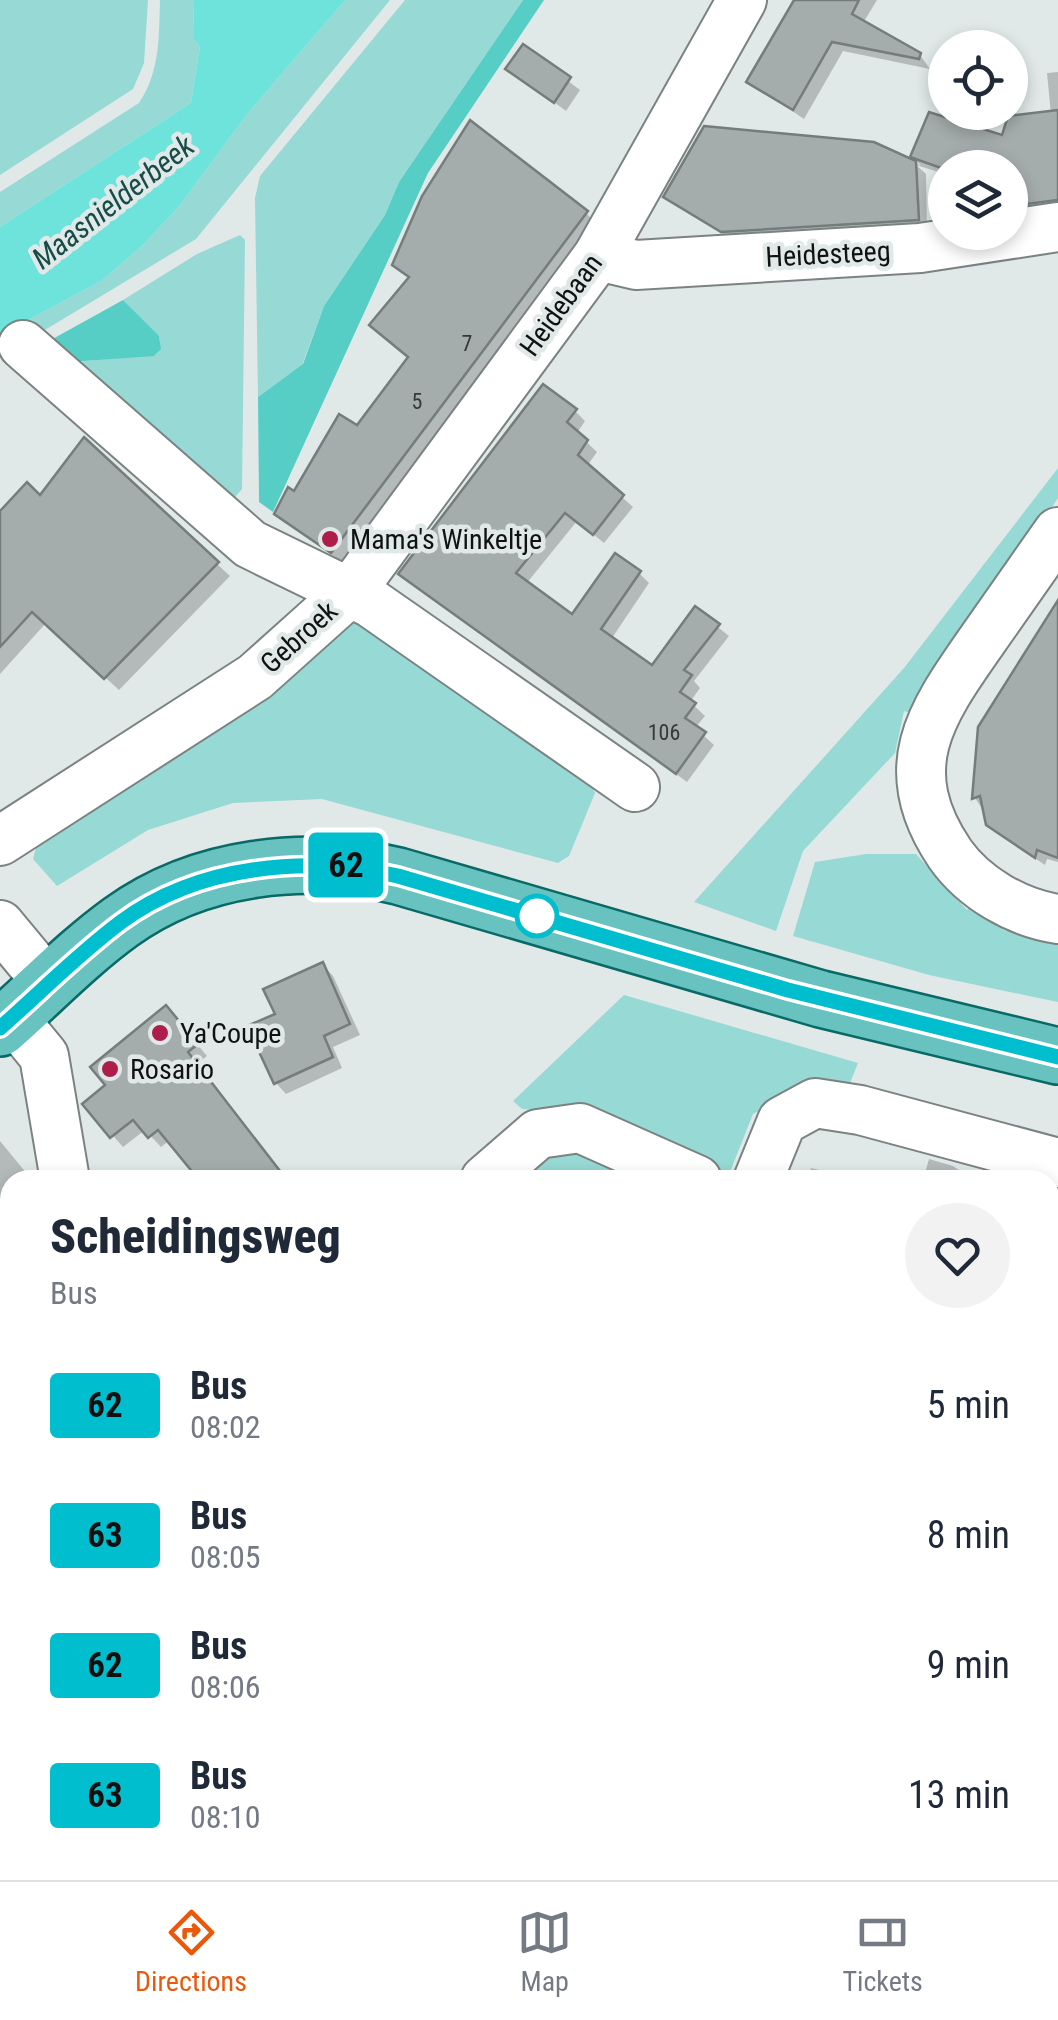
<!DOCTYPE html>
<style>
body{margin:0;font-family:"Roboto Condensed",sans-serif;background:#f2f2f3;color:#1f2937;height:100vh;display:flex;flex-direction:column;font-size:38px;white-space:nowrap}
*{box-sizing:border-box;margin:0}
p{font-size:32px;color:#747a83}
.icon{flex:none;width:55px;height:55px;fill:none;stroke:currentColor;stroke-width:2;stroke-linecap:round;stroke-linejoin:round}
.map{position:relative;flex:1;overflow:hidden}
.sheet{position:absolute;left:0px;top:1170px;width:1060px;height:710px;display:flex;flex-direction:column;background:#fff;border-radius:30px 30px 0 0;box-shadow:0 5px 15px #0003}
.sheet>*{flex:none}
.badge{padding:0 20px;border-radius:8px;font-size:35px;line-height:65px}
.buttons{position:absolute;left:928px;top:30px;display:grid;gap:20px}
.buttons a{display:grid;place-items:center;width:100px;height:100px;border-radius:50%;background:#fff;box-shadow:0 5px 15px #0003;font-size:50px}
.map>.badge{position:absolute;translate:-50% -50%;box-shadow:0 0 0 5px #fff}
.round{display:grid;place-items:center;flex:none;width:105px;height:105px;border-radius:52px;background:#f2f2f3}
.head{display:flex;align-items:center;justify-content:space-between;height:170px;padding:0 50px}
h1{font-size:48px;font-weight:800;line-height:75px}
ul{padding:0;list-style:none}
li{display:flex;align-items:center;gap:30px;height:130px;padding:0 50px}
li div{flex:1}
li b{display:block;font-size:38px}
li em{font-style:normal}
li .badge{min-width:110px;font-weight:700;text-align:center}
.tab-bar{display:flex;justify-content:space-around;align-items:center;height:140px;border-top:2px solid #e0e1e3;background:#fff;font-size:28px;color:#747a83}
.tab-bar a{display:grid;justify-items:center;gap:5px}
.tab-bar .on{color:#ea580c}
.map>svg:first-child{display:block}
.green{fill:#97d9d4}
.forest{fill:#56cec6}
.water{fill:#6de3db}
.shadow{fill:#0003}
.building{fill:#a4adac;stroke:#757d7c;stroke-width:2.5}
.lines{fill:none;stroke-linecap:round;stroke-linejoin:round}
.minor-casing{stroke:#7b8382;stroke-width:52}
.major-casing{stroke:#086a66;stroke-width:60}
.minor{stroke:#fff;stroke-width:48}
.major{stroke:#68c2bf;stroke-width:55}
.line-casing{stroke:#fff;stroke-width:22}
.line{stroke:#00becd;stroke-width:15}
.poi-dot{fill:#af1d4b;stroke:#e0e9e8;stroke-width:4}
.stop-dot{fill:#fff;stroke:#00becd;stroke-width:5}
.labels{text-anchor:middle;dominant-baseline:central;stroke-width:9;stroke-linejoin:round;paint-order:stroke}
.number-label{font-size:22px;fill:#343938}
.street-label{font-size:28px;fill:#0f1211;stroke:#e0e9e8}
.poi-label{font-size:28px;fill:#0f1211;stroke:#e0e9e8;text-anchor:start}
.water-label{font-size:30px;font-style:italic;fill:#174c48;stroke:#e0e9e8}
</style>
<div class="map">
<svg width="1058" height="1880" viewBox="0 0 1058 1880">
<rect width="100%" height="100%" fill="#e0e9e8"/>
<!-- green -->
<g class="green">
<path d="M 0,0 L 148,0 L 144,63 L 133,89 L 0,175 Z"/>
<path d="M 160,0 L 194,0 L 193,39 L 200,46 L 191,103 L 0,227 L 0,192 L 139,103 C 160,72 159,37 160,0 Z"/>
<path d="M 345,0 L 390,0 L 196,239 L 0,357 L 0,335 L 101,281 L 143,245 L 180,205 L 248,113 Z"/>
<path d="M 405,0 L 523,0 L 399,182 L 385,215 L 324,306 L 302,365 L 258,397 L 255,198 L 260,176 Z"/>
<path d="M 240,235 L 245,240 L 242,489 L 230,503 L 56,364 L 157,354 L 160,339 L 123,300 L 197,254 Z"/>
<path d="M 1058,468 L 1058,498 L 914,714 L 904,711 L 895,753 L 803,851 L 776,931 L 694,902 L 904,668 Z"/>
<path d="M 344,621 L 374,626 L 586,775 L 595,793 L 569,856 L 558,863 L 322,799 L 233,803 L 148,830 L 57,886 L 33,859 L 38,840 L 232,721 Z"/>
<path d="M 866,854 L 916,854 L 967,910 L 974,902 L 1006,919 L 1003,930 L 1058,938 L 1058,1002 L 929,975 L 793,936 L 815,862 Z"/>
<path d="M 624,995 L 858,1063 L 850,1083 L 802,1086 L 753,1114 L 728,1177 L 589,1113 L 522,1109 L 513,1101 Z"/>
<path d="M 586,1151 L 642,1180 L 498,1180 L 522,1156 Z"/>
<path d="M 10,1698 L 10,1870 L 633,1870 L 634,1880 L 0,1880 L 0,1711 Z"/>
</g>
<!-- forest -->
<g class="forest">
<path d="M 523,0 L 544,0 L 428,173 L 273,512 L 259,502 L 258,397 L 303,364 L 324,306 L 385,215 L 399,182 Z"/>
<path d="M 123,300 L 159,336 L 161,349 L 154,356 L 56,363 L 40,346 Z"/>
</g>
<!-- water -->
<path class="water" d="M 194,0 L 345,0 L 248,113 L 180,205 L 143,245 L 101,281 L 0,335 L 0,227 L 191,103 L 200,46 L 193,39 Z"/>
<!-- shadow -->
<g class="shadow">
<path d="M 797,0 L 877,0 L 863,23 L 920,55 L 930,69 L 843,51 L 804,119 L 749,82 Z"/>
<path d="M 523,47 L 580,90 L 566,111 L 509,69 Z"/>
<path d="M 1058,72 L 1058,212 L 1010,217 L 1010,168 L 945,168 L 945,174 L 916,165 L 926,174 L 927,231 L 734,242 L 666,196 L 873,144 L 921,166 L 913,157 L 1003,138 L 1051,114 L 1047,73 Z"/>
<path d="M 586,213 L 597,224 L 342,562 L 288,524 L 278,513 L 358,428 L 410,358 L 411,279 L 395,264 Z"/>
<path d="M 575,411 L 585,421 L 577,433 L 597,452 L 587,466 L 633,507 L 604,543 L 577,521 L 526,584 L 573,618 L 639,573 L 649,583 L 612,638 L 653,668 L 695,609 L 729,636 L 694,681 L 700,688 L 690,702 L 705,716 L 695,728 L 714,745 L 687,782 L 401,574 Z"/>
<path d="M 40,499 L 217,564 L 230,576 L 119,690 L 46,623 L 0,674 L 0,514 Z"/>
<path d="M 1058,603 L 1058,862 L 1047,859 L 1045,865 L 999,834 L 975,798 Z"/>
<path d="M 323,965 L 333,976 L 360,1035 L 333,1047 L 342,1068 L 286,1094 L 276,1083 L 278,1016 Z"/>
<path d="M 176,1019 L 207,1056 L 197,1064 L 287,1180 L 202,1180 L 170,1140 L 161,1147 L 145,1130 L 123,1147 L 86,1105 Z"/>
<path d="M 0,1141 L 28,1175 L 10,1180 L 10,1190 L 0,1199 Z"/>
<path d="M 929,1159 L 953,1166 L 973,1180 L 923,1180 Z"/>
<path d="M 811,1168 L 863,1180 L 808,1180 Z"/>
<path d="M 1050,1236 L 1058,1244 L 1050,1257 Z"/>
<path d="M 1058,1343 L 1058,1494 L 1050,1506 L 1050,1354 Z"/>
<path d="M 0,1369 L 10,1384 L 10,1393 L 0,1397 Z"/>
<path d="M 1050,1599 L 1058,1605 L 1050,1622 Z"/>
<path d="M 735,1870 L 782,1870 L 783,1880 L 732,1880 Z"/>
<path d="M 848,1870 L 913,1870 L 910,1878 L 914,1880 L 845,1880 Z"/>
<path d="M 1003,1870 L 1019,1870 L 1028,1880 L 991,1880 Z"/>
</g>
<!-- building -->
<g class="building">
<path d="M 794,0 L 859,0 L 852,14 L 921,53 L 919,59 L 832,42 L 793,110 L 746,82 Z"/>
<path d="M 523,44 L 571,77 L 554,103 L 505,69 Z"/>
<path d="M 1058,110 L 1058,200 L 1010,206 L 1010,168 L 941,168 L 910,157 L 929,112 L 1002,135 L 1008,116 Z"/>
<path d="M 470,120 L 588,211 L 331,553 L 274,514 L 288,487 L 294,491 L 339,414 L 357,425 L 408,357 L 369,325 L 409,277 L 392,265 L 422,196 Z"/>
<path d="M 704,126 L 874,142 L 916,161 L 919,220 L 721,232 L 663,197 Z"/>
<path d="M 543,384 L 577,409 L 567,422 L 588,440 L 578,455 L 624,495 L 593,535 L 565,513 L 516,573 L 572,614 L 615,553 L 641,571 L 601,629 L 652,665 L 695,606 L 720,624 L 684,670 L 692,675 L 680,692 L 696,703 L 685,718 L 706,732 L 676,774 L 398,574 Z"/>
<path d="M 84,437 L 219,562 L 104,679 L 32,612 L 0,647 L 0,511 L 27,482 L 40,495 Z"/>
<path d="M 1058,600 L 1058,858 L 1037,850 L 1035,858 L 986,825 L 980,796 L 972,799 L 978,727 Z"/>
<path d="M 323,962 L 350,1024 L 324,1036 L 333,1057 L 274,1084 L 247,1026 L 275,1014 L 263,989 Z"/>
<path d="M 166,1005 L 198,1044 L 188,1052 L 287,1180 L 199,1180 L 158,1130 L 148,1138 L 133,1120 L 110,1138 L 82,1104 L 105,1085 L 90,1067 Z"/>
</g>
<g class="lines">
<!-- minor casing -->
<g class="minor-casing">
<g id="minor">
<path d="M 598,256 L 636,265 L 920,248 L 1058,227"/>
<path d="M 23,345 L 250,544 L 371,603 L 635,787"/>
<path d="M 1058,532 C 1033,568 1008,603 983,639 C 932,712 891,767 950,854 C 974,888 1017,913 1058,919"/>
<path d="M 0,841 L 255,677 L 351,591 L 598,256 L 742,0"/>
<path d="M 0,925 L 49,984"/>
<path d="M 12,1017 L 44,1056 L 65,1180"/>
<path d="M 485,1180 L 538,1134 L 580,1128 L 697,1180"/>
<path d="M 758,1180 L 782,1121 L 815,1103 L 860,1110 L 1058,1163"/>
<path d="M 1050,1298 L 1058,1287"/>
<path d="M 0,1474 L 10,1463"/>
<path d="M 0,1686 L 10,1675"/>
<path d="M 650,1870 L 652,1880"/>
<path d="M 948,1870 L 954,1880"/>
<path d="M 808,1880 L 811,1870"/>
</g>
</g>
<!-- major casing -->
<g class="major-casing">
<path id="major" d="M 0,1028 C 40,993 78,953 121,922 C 200,865 306,854 398,876 L 821,999 L 1058,1056"/>
</g>
<!-- minor -->
<use href="#minor" class="minor"/>
<!-- major -->
<use href="#major" class="major"/>
</g>
<g class="lines">
<!-- line casing -->
<g class="line-casing">
<path id="line" d="M 0,1028 C 40,993 78,954 121,922 C 198,865 307,855 398,876 L 788,990 L 1058,1057"/>
</g>
<!-- line -->
<use href="#line" class="line"/>
</g>
<!-- markers -->
<g class="poi-dot">
<circle cx="330" cy="539" r="10"/>
<circle cx="160" cy="1033" r="10"/>
<circle cx="110" cy="1069" r="10"/>
</g>
<circle class="stop-dot" cx="537" cy="916" r="20"/>
<g class="labels">
<!-- number labels -->
<g class="number-label">
<text x="467" y="343">7</text>
<text x="417" y="401">5</text>
<text x="664" y="732">106</text>
</g>
<!-- street labels -->
<g class="street-label">
<text transform="translate(828 254) rotate(-3)">Heidesteeg</text>
<text transform="translate(561 305) rotate(-54)">Heidebaan</text>
<text transform="translate(299 637) rotate(-42)">Gebroek</text>
</g>
<!-- poi labels -->
<g class="poi-label">
<text x="350" y="539">Mama's Winkeltje</text>
<text x="180" y="1033">Ya'Coupe</text>
<text x="130" y="1069">Rosario</text>
</g>
<!-- water labels -->
<g class="water-label">
<text transform="translate(113 202) rotate(-38)">Maasnielderbeek</text>
</g>
</g>
</svg>
<div class="buttons">
<a><svg class="icon" aria-label="locate" viewBox="0 0 24 24"><circle cx="12" cy="12" r="6"/><path d="M12 2v4M12 18v4M2 12h4M18 12h4"/></svg></a>
<a><svg class="icon" aria-label="layers" viewBox="0 0 24 24"><path d="M12 4l9 5-9 5-9-5zM3 14l9 5 9-5"/></svg></a>
</div>
<b class="badge" style="left:346px;top:865px;background:#00becd;color:#111">62</b>
<section class="sheet">
<div class="head"><div><h1>Scheidingsweg</h1><p>Bus</p></div><a class="round"><svg class="icon" aria-label="heart" viewBox="0 0 24 24"><path d="M12 20l-8-8c-3-5 5-10 8-4 3-6 11-1 8 4z"/></svg></a></div>
<ul>
<li><span class="badge" style="background:#00becd;color:#111">62</span><div><b>Bus</b><p>08:02</p></div><em>5 min</em></li>
<li><span class="badge" style="background:#00becd;color:#111">63</span><div><b>Bus</b><p>08:05</p></div><em>8 min</em></li>
<li><span class="badge" style="background:#00becd;color:#111">62</span><div><b>Bus</b><p>08:06</p></div><em>9 min</em></li>
<li><span class="badge" style="background:#00becd;color:#111">63</span><div><b>Bus</b><p>08:10</p></div><em>13 min</em></li>
</ul>
</section>
</div>
<nav class="tab-bar">
<a class="on"><svg class="icon" aria-label="directions" viewBox="0 0 24 24"><path d="M12 3l9 9-9 9-9-9zM9 14v-3h6M13 9l2 2-2 2"/></svg>Directions</a>
<a><svg class="icon" aria-label="map" viewBox="0 0 24 24"><path d="M3 6l6-2 6 2 6-2v14l-6 2-6-2-6 2zM9 4v14M15 6v14"/></svg>Map</a>
<a><svg class="icon" aria-label="tickets" viewBox="0 0 24 24"><path d="M3 7h18v10H3zM15 7v10"/></svg>Tickets</a>
</nav>
